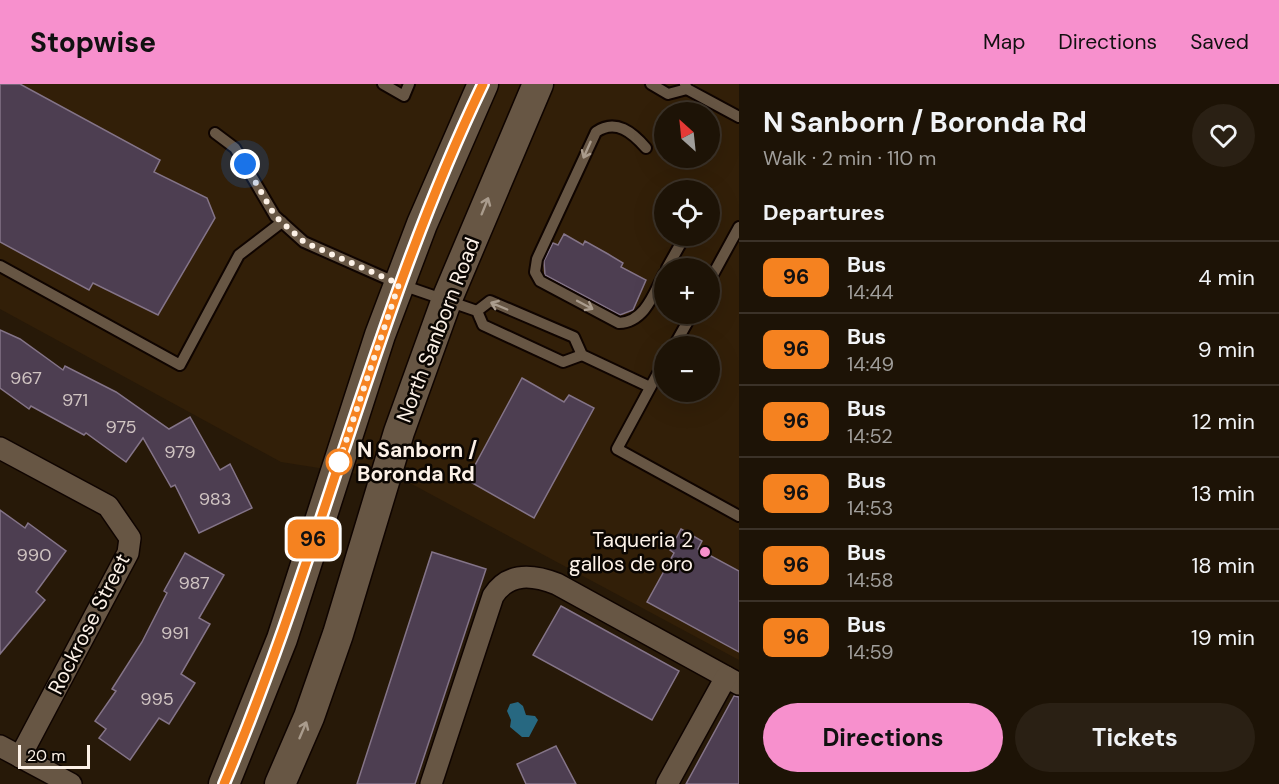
<!DOCTYPE html>
<meta charset="utf-8">
<style>
body{margin:0;font-family:"DM Sans",sans-serif;background:#2a2014;color:#f1f3f6;height:100vh;display:flex;flex-direction:column;font-size:22px;white-space:nowrap}
*{box-sizing:border-box;margin:0}
p{font-size:20px;color:#a09e9b}
.icon{flex:none;width:33px;height:33px;fill:none;stroke:currentColor;stroke-width:2;stroke-linecap:round;stroke-linejoin:round}
.map{position:relative;flex:1;overflow:hidden}
.side{display:flex;flex-direction:column;background:#1d1306;width:540px}
.side>*{flex:none}
.badge{padding:0 12px;border-radius:9px;font-size:21px;line-height:39px}
.needle{width:39px;rotate:333deg}
.tools{position:absolute;left:654px;top:18px;display:grid;gap:12px}
.tools a{display:grid;place-items:center;width:66px;height:66px;border-radius:50%;background:#1d1306;box-shadow:0 6px 24px #0002,0 0 0 2px #3b3228;font-size:30px}
.scale{position:absolute;left:18px;bottom:15px;width:72px;box-sizing:border-box;padding-left:6px;border:3px solid #fcf1e7;border-top:0;font-size:16px;line-height:21px;white-space:nowrap;color:#fcf1e7;-webkit-text-stroke:4px #0b0602;paint-order:stroke}
.you{position:absolute;width:30px;height:30px;margin:-15px;border:4px solid #fff;border-radius:50%;background:#1a73e8;box-shadow:0 0 0 9px #1a73e833}
.map>.badge{position:absolute;translate:-50% -50%;box-shadow:0 0 0 3px #fff}
h2{padding:0 24px;font-size:22px;line-height:54px}
.round{display:grid;place-items:center;flex:none;width:63px;height:63px;border-radius:32px;background:#2a2014}
.head{display:flex;align-items:center;justify-content:space-between;height:102px;padding:0 24px}
h1{font-size:28px;font-weight:700;line-height:45px}
.button{display:flex;gap:12px;margin-top:auto;padding:12px 24px}
.button a{flex:1;height:69px;border-radius:36px;background:#f790cd;color:#111;font-size:24px;font-weight:700;line-height:69px;text-align:center}
.button a+a{background:#2a2014;color:#f1f3f6}
ul{padding:0;list-style:none}
li{display:flex;align-items:center;gap:18px;height:72px;padding:0 24px;border-top:2px solid #3b3228}
li div{flex:1}
li b{display:block;font-size:22px}
li em{font-style:normal}
li .badge{min-width:66px;font-weight:700;text-align:center}
header{display:flex;align-items:center;gap:36px;box-sizing:border-box;height:84px;padding:0 30px;background:#f790cd;color:#111}
header strong{font-size:28px}
nav{display:flex;gap:33px;margin-inline-start:auto;font-size:21px}
main{display:flex;flex:1;min-height:0}
.map>svg:first-child{display:block}
.built{fill:#321f08;fill-rule:evenodd}
.water{fill:#276881}
.building{fill:#4d3e51;stroke:#847488;stroke-width:1.5}
.lines{fill:none;stroke-linecap:round;stroke-linejoin:round}
.service-casing{stroke:#0f0400;stroke-width:14}
.minor-casing{stroke:#0f0400;stroke-width:24}
.secondary-casing{stroke:#0f0400;stroke-width:33}
.service{stroke:#675644;stroke-width:10}
.minor{stroke:#675644;stroke-width:21}
.secondary{stroke:#675644;stroke-width:30}
.oneway{stroke:#aa9c8d}
.line-casing{stroke:#fff;stroke-width:14}
.line{stroke:#f58220;stroke-width:9}
.walk{stroke:#fcf1e7;stroke-width:6;stroke-dasharray:0 10.8}
.stop-dot{fill:#fff;stroke:#f58220;stroke-width:3}
.poi-dot{fill:#f790cd;stroke:#0b0602;stroke-width:2}
.labels{text-anchor:middle;dominant-baseline:central;stroke-width:5;stroke-linejoin:round;paint-order:stroke}
.number-label{font-size:18px;fill:#d0c4c2}
.street-label{font-size:21px;fill:#fcf1e7;stroke:#0b0602}
.stop-label{font-size:21px;font-weight:bold;fill:#fcf1e7;stroke:#0b0602;text-anchor:start}
.poi-label{font-size:21px;fill:#fcf1e7;stroke:#0b0602;text-anchor:end}
</style>
<header>
<strong>Stopwise</strong>
<nav><a>Map</a><a>Directions</a><a>Saved</a></nav>
</header>
<main>
<div class="map">
<svg width="739" height="700" viewBox="0 0 739 700">
<rect width="100%" height="100%" fill="#271908"/>
<!-- built -->
<path class="built" d="M 0,0 L 739,0 L 739,576 L 408,398 L 281,378 L 0,225 ZM 664,28 L 710,28 L 710,74 L 664,74 ZM 664,106 L 710,106 L 710,152 L 664,152 ZM 664,184 L 710,184 L 710,230 L 664,230 ZM 664,262 L 710,262 L 710,308 L 664,308 Z"/>
<!-- water -->
<path class="water" d="M 518,618 L 523,622 L 526,631 L 535,632 L 538,636 L 529,653 L 522,653 L 510,643 L 511,636 L 507,627 L 510,620 Z"/>
<!-- building -->
<g class="building">
<path d="M 0,0 L 20,0 L 160,76 L 154,88 L 207,114 L 215,134 L 158,231 L 93,199 L 89,206 L 0,158 Z"/>
<path d="M 564,150 L 583,161 L 585,157 L 608,170 L 623,179 L 621,183 L 646,196 L 633,226 L 620,231 L 545,191 L 544,177 L 553,159 L 558,161 Z"/>
<path d="M 0,246 L 20,255 L 63,286 L 65,282 L 116,308 L 169,345 L 190,333 L 220,386 L 230,380 L 252,424 L 199,449 L 175,401 L 171,403 L 143,354 L 126,378 L 86,349 L 84,351 L 31,322 L 29,325 L 0,304 Z"/>
<path d="M 522,294 L 564,318 L 569,311 L 594,324 L 534,434 L 467,396 Z"/>
<path d="M 0,426 L 25,444 L 28,439 L 66,467 L 36,508 L 45,516 L 0,570 Z"/>
<path d="M 681,445 L 702,457 L 698,465 L 739,487 L 739,568 L 647,518 L 674,469 L 670,466 Z"/>
<path d="M 432,468 L 486,485 L 415,700 L 357,700 Z"/>
<path d="M 185,469 L 224,491 L 199,534 L 210,540 L 181,590 L 195,599 L 169,640 L 159,634 L 130,676 L 99,654 L 106,645 L 95,637 L 116,607 L 112,605 L 142,558 L 167,509 L 164,507 Z"/>
<path d="M 561,522 L 679,587 L 652,636 L 533,571 Z"/>
<path d="M 734,612 L 739,613 L 739,700 L 686,700 Z"/>
<path d="M 556,662 L 576,700 L 526,700 L 517,680 Z"/>
</g>
<g class="lines">
<!-- service casing -->
<g class="service-casing">
<g id="service">
<path d="M 383,0 L 404,12 L 409,0"/>
<path d="M 651,0 L 668,10 L 687,5"/>
<path d="M 685,0 L 687,5 L 739,33"/>
<path d="M 215,49 L 235,64 L 275,132 L 304,158 L 399,200 L 477,227 L 483,241 L 563,278 L 582,271"/>
<path d="M 646,64 C 633,49 616,34 596,48 L 537,175 L 535,188 L 540,197 L 619,239 C 645,238 654,209 664,190"/>
<path d="M 0,182 L 180,281 L 239,171 L 282,138"/>
<path d="M 667,184 L 681,159"/>
<path d="M 710,196 L 739,143"/>
<path d="M 477,227 L 490,217 L 574,253 L 582,271 L 650,303"/>
<path d="M 674,262 L 692,230"/>
<path d="M 664,278 L 617,365 L 739,432"/>
</g>
</g>
<!-- minor casing -->
<g class="minor-casing">
<g id="minor">
<path d="M 0,364 L 108,422 L 130,454 L 128,469 L 20,673"/>
<path d="M 0,662 L 71,700"/>
<path d="M 431,700 L 493,512 C 509,487 534,491 557,500 L 739,600"/>
<path d="M 667,700 L 726,593"/>
</g>
</g>
<!-- secondary casing -->
<g class="secondary-casing">
<g id="secondary">
<path d="M 224,700 L 282,555 L 380,251 L 422,140 L 483,0"/>
<path d="M 280,700 L 309,633 L 338,550 L 399,348 L 447,215 L 538,0"/>
</g>
</g>
<!-- service -->
<use href="#service" class="service"/>
<!-- minor -->
<use href="#minor" class="minor"/>
<!-- secondary -->
<use href="#secondary" class="secondary"/>
</g>
<!-- one-way arrows -->
<defs><path id="oneway-shaft" d="M-6 0H5M1.5-3L5.5 0L1.5 3" fill="none" stroke-width="1.6" stroke-linecap="round" stroke-linejoin="round" transform="scale(1.5)"/></defs>
<g class="oneway">
<use href="#oneway-shaft" transform="translate(587 66) rotate(114)"/>
<use href="#oneway-shaft" transform="translate(485 122) rotate(-68)"/>
<use href="#oneway-shaft" transform="translate(585 221) rotate(28)"/>
<use href="#oneway-shaft" transform="translate(499 222) rotate(-157)"/>
<use href="#oneway-shaft" transform="translate(303 646) rotate(-67)"/>
</g>
<g class="lines">
<!-- line casing -->
<g class="line-casing">
<path id="line" d="M 224,700 C 321,471 375,225 483,0"/>
</g>
<!-- line -->
<use href="#line" class="line"/>
<!-- walk -->
<path class="walk" d="M 245,80 L 275,132 L 304,158 L 399,200 L 339,378"/>
</g>
<!-- markers -->
<circle class="stop-dot" cx="339" cy="378" r="12"/>
<circle class="poi-dot" cx="705" cy="468" r="6"/>
<g class="labels">
<!-- number labels -->
<g class="number-label">
<text x="26" y="294">967</text>
<text x="75" y="316">971</text>
<text x="121" y="343">975</text>
<text x="180" y="368">979</text>
<text x="215" y="415">983</text>
<text x="34" y="471">990</text>
<text x="194" y="499">987</text>
<text x="175" y="549">991</text>
<text x="157" y="615">995</text>
</g>
<!-- street labels -->
<g class="street-label">
<text transform="translate(438 246) rotate(-69)">North Sanborn Road</text>
<text transform="translate(89 540) rotate(-63)">Rockrose Street</text>
</g>
<!-- stop labels -->
<g class="stop-label">
<text x="357" y="366">N Sanborn /<tspan x="357" dy="24">Boronda Rd</tspan></text>
</g>
<!-- poi labels -->
<g class="poi-label">
<text x="693" y="456">Taqueria 2<tspan x="693" dy="24">gallos de oro</tspan></text>
</g>
</g>
</svg>
<div class="tools">
<a><svg class="needle" viewBox="-14 -14 28 28"><path d="M0-13l5 13h-10z" fill="#e53935"/><path d="M0 13l5-13h-10z" fill="#a09e9b"/></svg></a>
<a><svg class="icon" aria-label="locate" viewBox="0 0 24 24"><circle cx="12" cy="12" r="6"/><path d="M12 2v4M12 18v4M2 12h4M18 12h4"/></svg></a>
<a>+</a>
<a>−</a>
</div>
<div class="scale">20 m</div>
<div class="you" style="left:245px;top:80px"></div>
<b class="badge" style="left:313px;top:455px;background:#f58220;color:#111">96</b>
</div>
<section class="side">
<div class="head"><div><h1>N Sanborn / Boronda Rd</h1><p>Walk · 2 min · 110 m</p></div><a class="round"><svg class="icon" aria-label="heart" viewBox="0 0 24 24"><path d="M12 20l-8-8c-3-5 5-10 8-4 3-6 11-1 8 4z"/></svg></a></div>
<h2>Departures</h2>
<ul>
<li><span class="badge" style="background:#f58220;color:#111">96</span><div><b>Bus</b><p>14:44</p></div><em>4 min</em></li>
<li><span class="badge" style="background:#f58220;color:#111">96</span><div><b>Bus</b><p>14:49</p></div><em>9 min</em></li>
<li><span class="badge" style="background:#f58220;color:#111">96</span><div><b>Bus</b><p>14:52</p></div><em>12 min</em></li>
<li><span class="badge" style="background:#f58220;color:#111">96</span><div><b>Bus</b><p>14:53</p></div><em>13 min</em></li>
<li><span class="badge" style="background:#f58220;color:#111">96</span><div><b>Bus</b><p>14:58</p></div><em>18 min</em></li>
<li><span class="badge" style="background:#f58220;color:#111">96</span><div><b>Bus</b><p>14:59</p></div><em>19 min</em></li>
</ul>
<div class="button"><a>Directions</a><a>Tickets</a></div>
</section>
</main>
